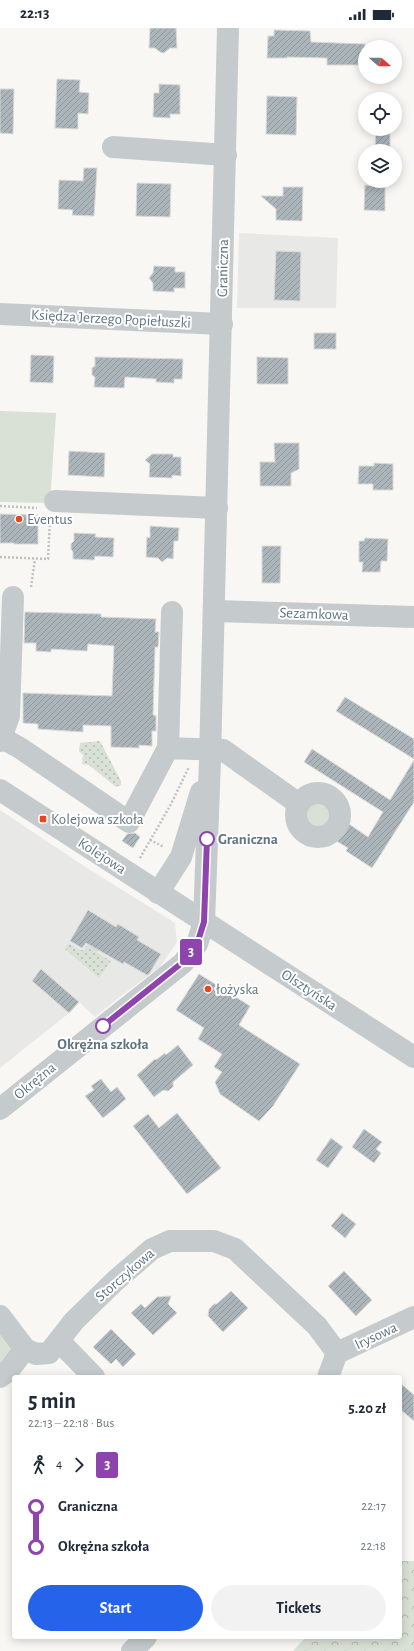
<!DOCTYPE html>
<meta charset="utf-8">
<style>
body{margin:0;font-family:"Alegreya Sans",sans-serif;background:#f2f2f3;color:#1f2937;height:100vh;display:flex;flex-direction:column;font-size:15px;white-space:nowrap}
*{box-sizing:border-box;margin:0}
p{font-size:13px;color:#747a83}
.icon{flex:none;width:22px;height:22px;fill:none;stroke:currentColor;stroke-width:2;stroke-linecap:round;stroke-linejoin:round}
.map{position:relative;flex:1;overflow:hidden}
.sheet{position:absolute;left:12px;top:1347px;width:390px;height:264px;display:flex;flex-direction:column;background:#fff;border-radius:4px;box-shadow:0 2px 10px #0003}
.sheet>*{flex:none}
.badge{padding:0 8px;border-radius:3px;font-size:14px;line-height:26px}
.needle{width:26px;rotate:110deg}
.tools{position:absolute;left:358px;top:12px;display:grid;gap:8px}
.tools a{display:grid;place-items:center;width:44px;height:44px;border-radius:50%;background:#fff;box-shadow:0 2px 10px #0003;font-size:20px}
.map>.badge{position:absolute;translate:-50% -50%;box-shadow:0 0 0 2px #fff}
.legs{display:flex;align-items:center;gap:6px;height:44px;padding:0 16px;font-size:13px}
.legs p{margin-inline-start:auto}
.head{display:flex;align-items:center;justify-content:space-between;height:68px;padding:0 16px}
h1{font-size:22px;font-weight:700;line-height:30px}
.button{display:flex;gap:8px;margin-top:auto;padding:8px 16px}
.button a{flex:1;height:46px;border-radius:24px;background:#2563eb;color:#fff;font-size:16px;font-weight:700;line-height:46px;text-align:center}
.button a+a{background:#f2f2f3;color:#1f2937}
ul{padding:0 16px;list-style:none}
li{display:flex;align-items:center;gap:14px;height:40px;font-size:15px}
li i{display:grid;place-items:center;width:6px;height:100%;margin:0 5px;background:currentColor}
li i::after{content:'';width:10px;height:10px;margin:-5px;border:3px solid;border-radius:50%;background:#fff}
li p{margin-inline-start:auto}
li:first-child i{background:linear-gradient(#0000 50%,currentColor 0)}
li:last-child i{background:linear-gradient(currentColor 50%,#0000 0)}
.status{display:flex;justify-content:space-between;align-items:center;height:28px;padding:0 20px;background:#fff;direction:ltr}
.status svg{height:11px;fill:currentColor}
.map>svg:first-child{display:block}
.built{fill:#e8e9e7}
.grass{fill:#d9e0d5}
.forest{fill:url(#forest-crowns)}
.park{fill:url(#park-dots)}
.building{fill:url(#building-hatch);stroke:#d9d9d7}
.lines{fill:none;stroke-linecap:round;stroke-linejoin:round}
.path{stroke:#bec1c3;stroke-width:2.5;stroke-dasharray:2 2;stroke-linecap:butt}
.minor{stroke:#c5cacc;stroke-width:22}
.line-1-casing{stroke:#fff;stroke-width:9}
.line-1{stroke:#8e44ad;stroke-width:6}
.poi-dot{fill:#f0431c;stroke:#fff;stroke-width:1.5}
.stop-1-dot{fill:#fff;stroke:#8e44ad;stroke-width:2}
.labels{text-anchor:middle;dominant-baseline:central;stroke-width:4;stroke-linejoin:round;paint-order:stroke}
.street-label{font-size:15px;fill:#607581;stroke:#fff}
.poi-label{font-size:15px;fill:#607581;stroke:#fff;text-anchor:start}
.stop-label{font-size:15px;font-weight:bold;fill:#607581;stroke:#fff;text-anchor:start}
</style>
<div class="status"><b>22:13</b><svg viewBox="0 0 49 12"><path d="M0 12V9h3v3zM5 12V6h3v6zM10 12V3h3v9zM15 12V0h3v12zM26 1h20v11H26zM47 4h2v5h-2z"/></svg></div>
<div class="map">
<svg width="414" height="1623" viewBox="0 0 414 1623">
<defs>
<pattern id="forest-crowns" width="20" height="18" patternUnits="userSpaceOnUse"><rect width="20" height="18" fill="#d9e0d5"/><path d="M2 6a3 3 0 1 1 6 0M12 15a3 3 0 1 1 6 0" fill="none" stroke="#b3bab2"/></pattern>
<pattern id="park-dots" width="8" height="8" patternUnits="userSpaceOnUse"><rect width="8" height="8" fill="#d9e0d5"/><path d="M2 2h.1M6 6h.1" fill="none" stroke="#b3bab2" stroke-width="1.8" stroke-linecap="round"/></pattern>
<pattern id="building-hatch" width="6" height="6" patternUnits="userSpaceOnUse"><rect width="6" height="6" fill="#abb5ba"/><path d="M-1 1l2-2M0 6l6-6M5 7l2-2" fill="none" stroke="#8f989d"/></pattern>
</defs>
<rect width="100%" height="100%" fill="#f8f7f4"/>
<!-- built -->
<g class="built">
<path d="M 239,205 L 338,210 L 336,280 L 237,280 Z"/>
<path d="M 0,782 L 84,838 L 175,895 L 177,914 L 160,939 L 117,971 L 95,989 L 79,974 L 69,985 L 0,1040 Z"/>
</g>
<!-- grass -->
<g class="grass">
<path d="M 0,383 L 56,385 L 50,475 L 0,474 Z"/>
<circle cx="318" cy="787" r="16"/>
<path d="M 0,1303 L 12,1319 L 11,1327 L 0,1337 Z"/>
</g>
<!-- forest -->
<path class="forest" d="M 400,1533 L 414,1533 L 414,1623 L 293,1623 L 306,1609 L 400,1609 Z"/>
<!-- park -->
<g class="park">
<path d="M 100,713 L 121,753 L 121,757 L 116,759 L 89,737 L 82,736 L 83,727 L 79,723 L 80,715 Z"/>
<path d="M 68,915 L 80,922 L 84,922 L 88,916 L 98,921 L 97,925 L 111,933 L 99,950 L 65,921 Z"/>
</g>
<!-- building -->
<g class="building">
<path d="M 150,0 L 176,0 L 177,20 L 170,20 L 164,25 L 160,24 L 155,20 L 149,20 Z"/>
<path d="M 274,2 L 310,3 L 311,14 L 365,16 L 365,37 L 327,37 L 327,30 L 287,29 L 287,30 L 267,30 L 268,8 L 274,8 Z"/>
<path d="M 57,51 L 80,52 L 79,64 L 89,65 L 88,86 L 78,85 L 78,101 L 55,100 Z"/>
<path d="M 159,56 L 180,57 L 180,86 L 170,86 L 170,90 L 153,89 L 154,65 L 159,65 Z"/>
<path d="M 0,61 L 14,61 L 13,106 L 0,105 Z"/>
<path d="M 267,68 L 297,69 L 296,107 L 266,106 Z"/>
<path d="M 376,101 L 390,101 L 390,120 L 375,119 Z"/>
<path d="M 84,140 L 97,140 L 94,188 L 72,187 L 73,182 L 58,181 L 59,152 L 83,153 Z"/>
<path d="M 370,153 L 385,153 L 385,183 L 364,182 L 365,157 L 370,158 Z"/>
<path d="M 137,155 L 171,156 L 170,189 L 136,188 Z"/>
<path d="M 283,159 L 303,159 L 302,193 L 276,192 L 276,181 L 261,168 L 283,168 Z"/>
<path d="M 276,223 L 301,224 L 300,273 L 274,272 Z"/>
<path d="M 154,238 L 175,239 L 175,244 L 185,244 L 185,260 L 174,260 L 174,264 L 153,263 L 153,255 L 149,250 L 153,245 Z"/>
<rect x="314" y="305" width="22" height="16"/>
<path d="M 31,327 L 54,328 L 53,355 L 30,354 Z"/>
<path d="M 95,329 L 183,331 L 182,351 L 174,351 L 174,355 L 156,354 L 156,351 L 125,349 L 124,360 L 94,359 L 95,349 L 92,347 L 92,340 L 95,338 Z"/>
<path d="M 257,329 L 288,330 L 288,356 L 257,356 Z"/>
<path d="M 274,415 L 299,415 L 299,441 L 291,445 L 291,458 L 260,458 L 260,434 L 275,434 Z"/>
<path d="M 69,423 L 105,425 L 104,449 L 68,447 Z"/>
<path d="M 152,426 L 173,426 L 173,429 L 181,429 L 181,448 L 172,447 L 172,450 L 149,449 L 150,436 L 145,432 Z"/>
<path d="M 374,435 L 393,436 L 393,462 L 373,462 L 373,456 L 358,456 L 359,438 L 374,438 Z"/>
<path d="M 0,486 L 38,487 L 38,516 L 14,516 L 14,515 L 0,515 Z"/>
<path d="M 150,498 L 179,500 L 178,513 L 174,513 L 173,531 L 167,530 L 162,534 L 158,530 L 146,529 L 147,509 L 150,510 Z"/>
<path d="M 74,505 L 96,506 L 95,509 L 114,510 L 113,529 L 95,528 L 94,532 L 73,531 L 73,524 L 71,521 L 71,516 L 74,513 Z"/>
<path d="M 365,510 L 388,511 L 387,533 L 381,533 L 380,544 L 362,544 L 363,534 L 359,534 L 359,513 L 364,513 Z"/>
<path d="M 262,518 L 281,518 L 280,555 L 262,555 Z"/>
<path d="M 25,584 L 101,586 L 101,589 L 156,591 L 155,604 L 159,604 L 158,619 L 155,619 L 153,687 L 156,688 L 156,703 L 152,703 L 152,718 L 139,717 L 139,720 L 111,719 L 111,698 L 83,697 L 83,704 L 38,701 L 38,696 L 23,695 L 23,665 L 112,668 L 114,618 L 88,616 L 87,623 L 51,621 L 51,624 L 36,623 L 36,615 L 24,615 Z"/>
<path d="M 345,669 L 414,711 L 414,731 L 336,683 Z"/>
<path d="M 312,721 L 390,772 L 414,732 L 414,774 L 372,840 L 346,823 L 348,820 L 335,812 L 346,794 L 368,809 L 383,784 L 304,734 Z"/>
<path d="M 135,805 L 140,809 L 133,820 L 122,813 L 127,806 Z"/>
<path d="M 88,882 L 116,899 L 118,896 L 139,909 L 137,912 L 161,926 L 149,946 L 147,947 L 124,934 L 123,936 L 86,915 L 82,920 L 70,913 Z"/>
<path d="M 41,941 L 79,974 L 69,985 L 32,953 Z"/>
<path d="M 199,946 L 250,978 L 239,997 L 300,1036 L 273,1078 L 259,1093 L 220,1066 L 215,1054 L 222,1044 L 214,1039 L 222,1026 L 198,1011 L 204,1000 L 176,982 Z"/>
<path d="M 178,1017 L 193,1037 L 173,1054 L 173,1059 L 168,1063 L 163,1062 L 154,1069 L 137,1047 L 155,1031 L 156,1032 L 165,1025 L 166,1027 Z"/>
<path d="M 101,1051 L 111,1064 L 117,1059 L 126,1071 L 103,1090 L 85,1068 L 94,1062 L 91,1058 Z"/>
<path d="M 177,1085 L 221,1140 L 187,1166 L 133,1098 L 148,1086 L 159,1100 Z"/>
<path d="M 364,1101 L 382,1114 L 376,1121 L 381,1125 L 374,1135 L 352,1119 Z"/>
<path d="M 331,1110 L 343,1119 L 328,1140 L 316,1132 Z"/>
<path d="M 342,1185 L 356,1196 L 345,1210 L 331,1198 Z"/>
<path d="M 344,1243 L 372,1272 L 356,1288 L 328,1258 Z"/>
<path d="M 231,1263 L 248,1280 L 223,1304 L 208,1288 L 209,1281 L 214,1276 L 217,1276 Z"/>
<path d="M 171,1268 L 168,1276 L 177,1285 L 153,1307 L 131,1285 L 141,1276 L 145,1280 L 157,1269 Z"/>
<path d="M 111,1301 L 136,1326 L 123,1339 L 116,1331 L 111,1336 L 93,1319 Z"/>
<path d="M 400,1355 L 414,1367 L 414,1393 L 400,1381 Z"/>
</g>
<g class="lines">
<!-- path -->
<g class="path">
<path d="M 0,478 L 37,480"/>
<path d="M 0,529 L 48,531 L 50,491"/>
<path d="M 31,559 L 35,531"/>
<path d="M 150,812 L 164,819"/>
<path d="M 140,830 L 170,778 L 189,739"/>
</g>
<!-- minor -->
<g class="minor">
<path d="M 113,119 L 226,127"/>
<path d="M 0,286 L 222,296"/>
<path d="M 55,473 L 217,480"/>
<path d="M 215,583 L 414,589"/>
<path d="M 2,710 L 20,720 L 129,794 L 168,720 L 223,722 L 299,776"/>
<path d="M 0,713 L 9,688 L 13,569"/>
<path d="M 168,720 L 172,584"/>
<path d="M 0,762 L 414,1029"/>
<circle cx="318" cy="787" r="22"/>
<path d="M 158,865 L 181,829 L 201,764"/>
<path d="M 0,1081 L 183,935 L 197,916 L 204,894 L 210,732 L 228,0"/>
<path d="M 0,1288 L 25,1321 L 36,1326 L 49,1325 L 74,1293 L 115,1253 L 152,1221 L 170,1213 L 214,1213 L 235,1221 L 317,1298 L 337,1325"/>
<path d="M 59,1313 L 94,1349"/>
<path d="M 337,1325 L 414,1289"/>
<path d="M 0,1349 L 9,1342 L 25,1321"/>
<path d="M 328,1349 L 337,1325"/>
<path d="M 132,1623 L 146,1609"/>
</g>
</g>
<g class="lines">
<!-- line-1 casing -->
<g class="line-1-casing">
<path id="line-1" d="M 103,998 L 183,934 L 197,916 L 204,894 L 207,811"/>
</g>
<!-- line-1 -->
<use href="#line-1" class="line-1"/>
</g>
<!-- markers -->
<g class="poi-dot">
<circle cx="19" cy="491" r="4"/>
<rect x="39" y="787" width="8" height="8" rx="2"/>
<circle cx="208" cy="961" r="4"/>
</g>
<g class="stop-1-dot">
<circle cx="207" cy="811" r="7"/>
<circle cx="103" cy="998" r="7"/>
</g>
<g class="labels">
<!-- street labels -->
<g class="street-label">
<text transform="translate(223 240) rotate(-89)">Graniczna</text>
<text transform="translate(111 291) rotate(3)">Księdza Jerzego Popiełuszki</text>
<text transform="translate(314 586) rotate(2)">Sezamkowa</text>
<text transform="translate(102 828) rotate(33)">Kolejowa</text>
<text transform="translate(309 962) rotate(33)">Olsztyńska</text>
<text transform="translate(35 1053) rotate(-39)">Okrężna</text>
<text transform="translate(125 1247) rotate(-41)">Storczykowa</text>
<text transform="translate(376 1308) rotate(-25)">Irysowa</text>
</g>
<!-- poi labels -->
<g class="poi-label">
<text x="27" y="491">Eventus</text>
<text x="51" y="791">Kolejowa szkoła</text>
<text x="216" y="961">łożyska</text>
</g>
<!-- stop labels -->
<g class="stop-label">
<text x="218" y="811">Graniczna</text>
<text x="103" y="1016" text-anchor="middle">Okrężna szkoła</text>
</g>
</g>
</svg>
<div class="tools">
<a><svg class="needle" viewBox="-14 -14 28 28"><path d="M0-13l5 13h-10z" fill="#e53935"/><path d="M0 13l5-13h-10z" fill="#747a83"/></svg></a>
<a><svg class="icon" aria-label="locate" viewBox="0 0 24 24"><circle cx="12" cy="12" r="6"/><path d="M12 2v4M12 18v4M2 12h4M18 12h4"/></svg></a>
<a><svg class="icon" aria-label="layers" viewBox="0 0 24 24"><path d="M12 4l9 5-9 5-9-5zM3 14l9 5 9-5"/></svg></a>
</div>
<b class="badge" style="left:191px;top:924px;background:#8e44ad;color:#fff">3</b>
<section class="sheet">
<div class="head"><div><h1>5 min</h1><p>22:13 – 22:18 · Bus</p></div><b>5.20 zł</b></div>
<div class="legs"><svg class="icon" aria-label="walk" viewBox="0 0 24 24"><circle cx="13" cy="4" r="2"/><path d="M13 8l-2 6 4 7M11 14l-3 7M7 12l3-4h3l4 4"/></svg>4<svg class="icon" aria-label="forward" viewBox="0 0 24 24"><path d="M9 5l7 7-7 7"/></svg><b class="badge" style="background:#8e44ad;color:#fff">3</b></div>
<ul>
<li><i style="color:#8e44ad"></i><b>Graniczna</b><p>22:17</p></li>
<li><i style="color:#8e44ad"></i><b>Okrężna szkoła</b><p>22:18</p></li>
</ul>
<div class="button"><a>Start</a><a>Tickets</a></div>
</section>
</div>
